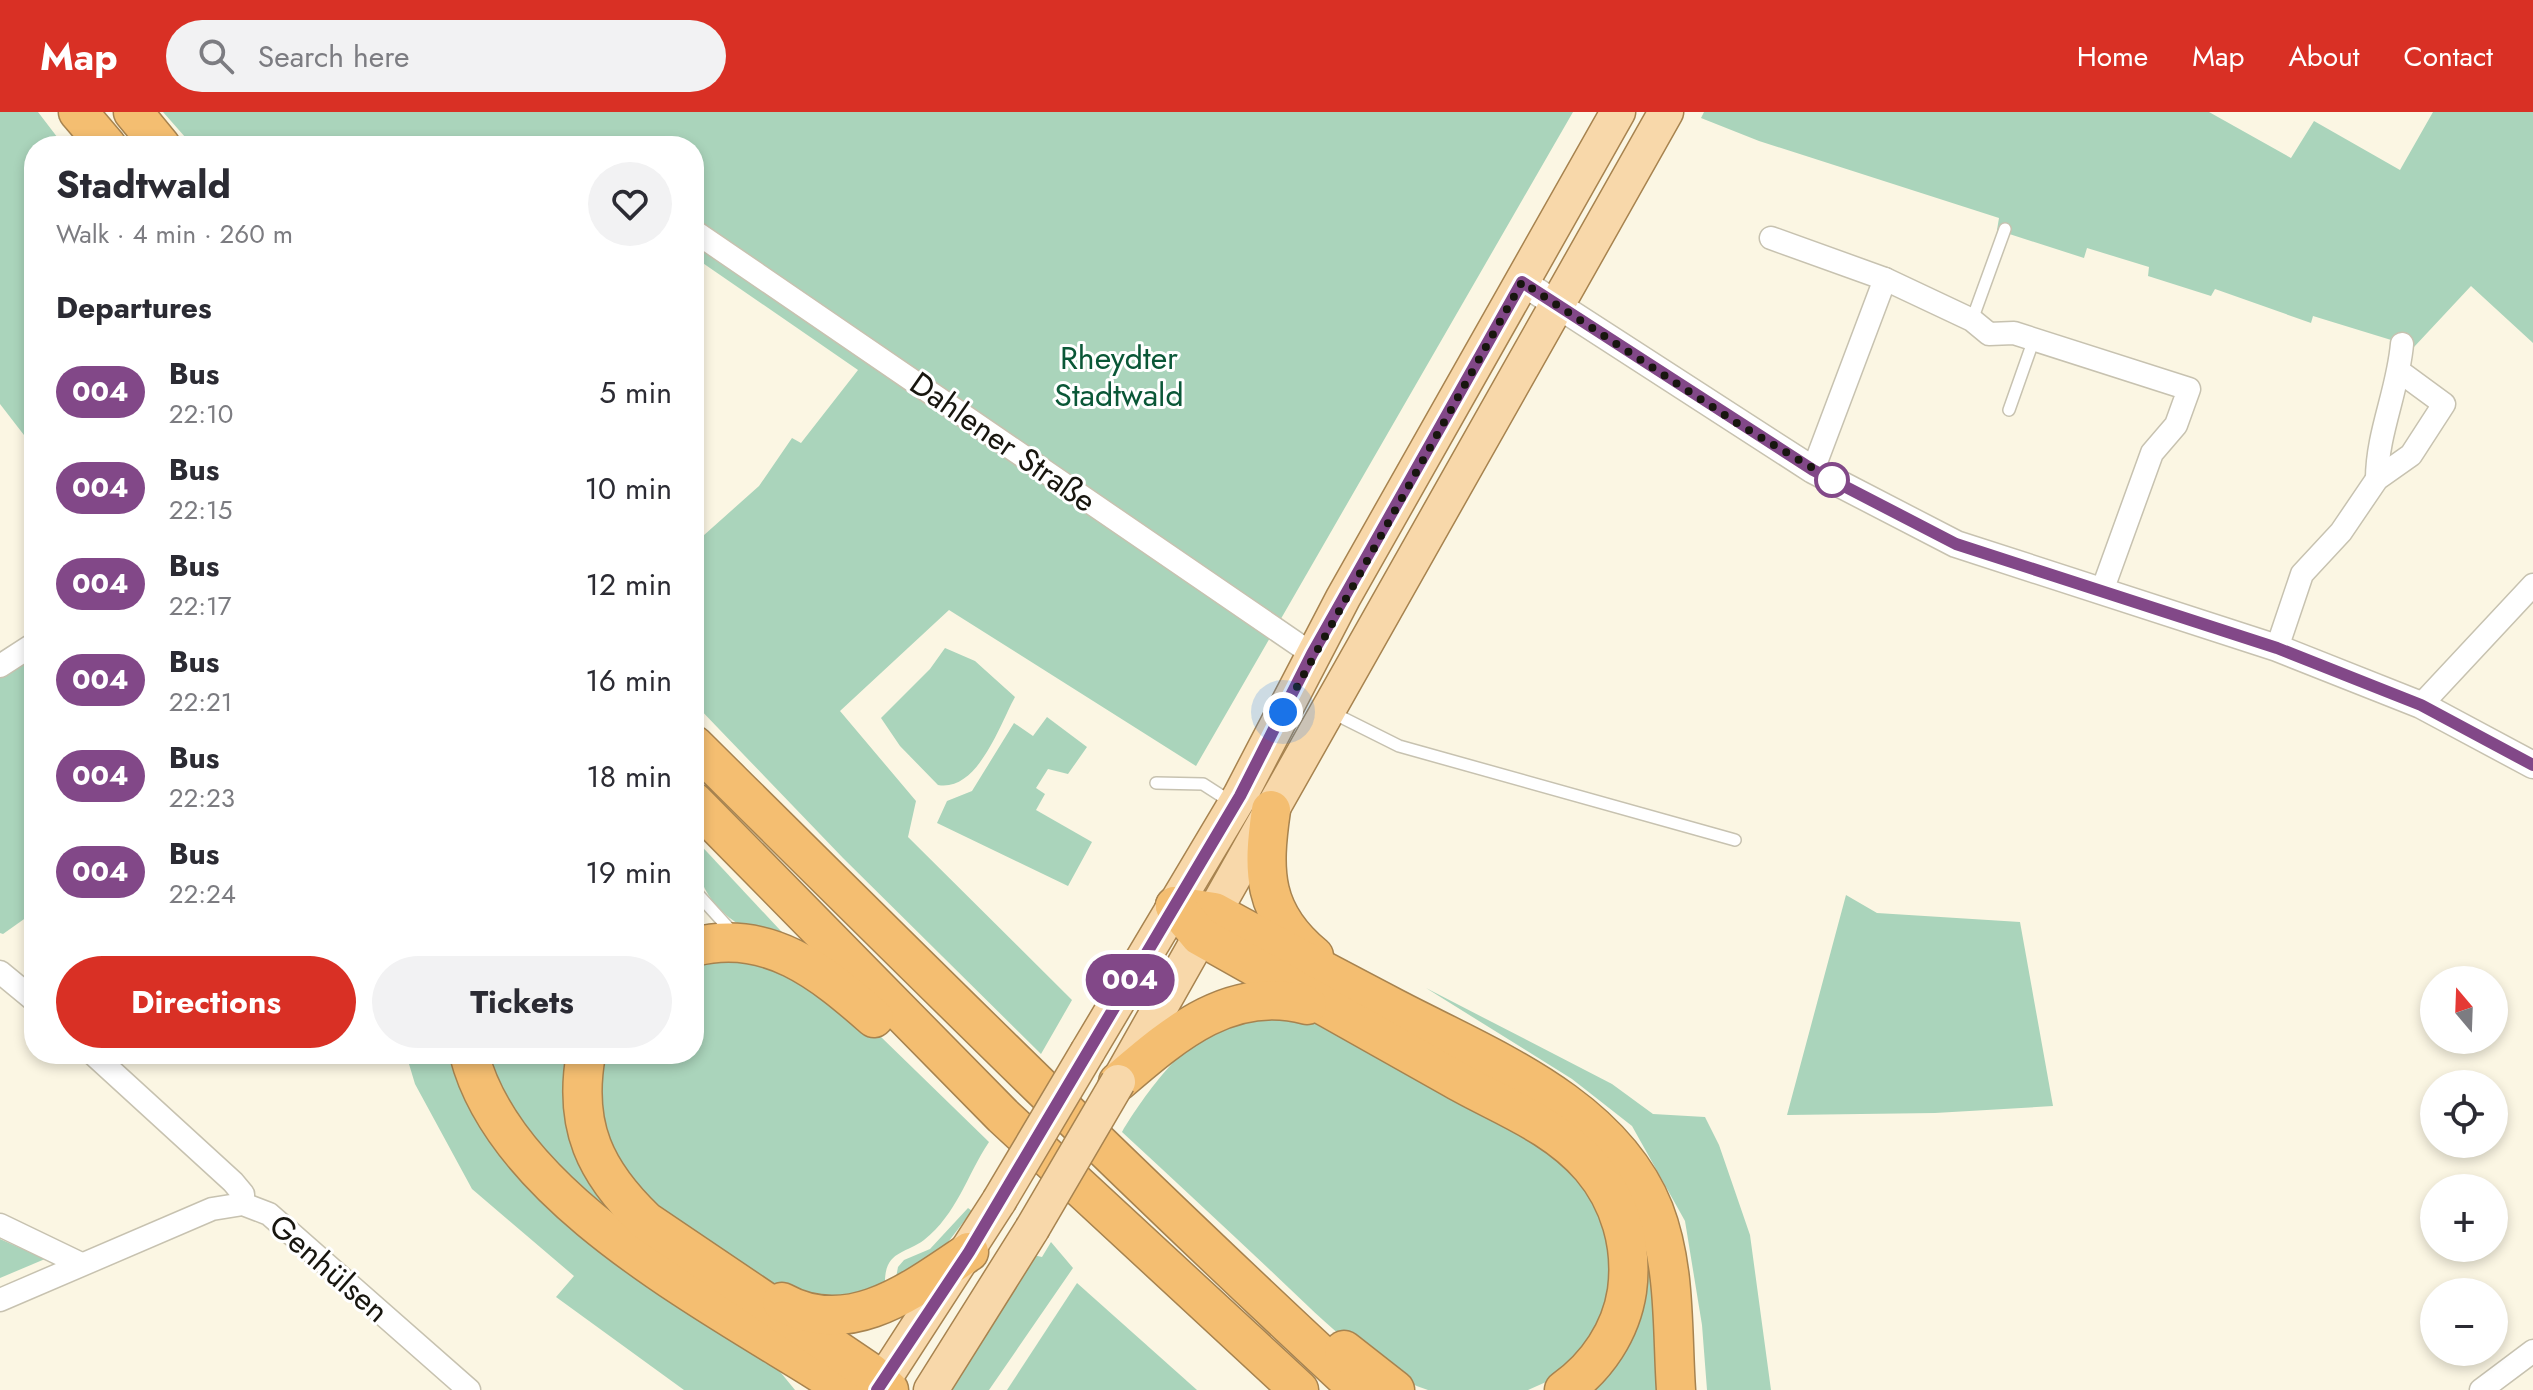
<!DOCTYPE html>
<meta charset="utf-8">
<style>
body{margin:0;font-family:Jost,sans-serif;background:#f2f2f3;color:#2b2b33;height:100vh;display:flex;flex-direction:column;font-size:30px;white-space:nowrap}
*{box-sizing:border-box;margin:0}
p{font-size:26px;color:#7c7c81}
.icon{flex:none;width:44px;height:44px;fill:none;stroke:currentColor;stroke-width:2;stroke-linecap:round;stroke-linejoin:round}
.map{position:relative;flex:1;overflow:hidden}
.panel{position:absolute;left:24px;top:24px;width:680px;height:928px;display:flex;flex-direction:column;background:#fff;border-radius:32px;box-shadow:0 4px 12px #0003}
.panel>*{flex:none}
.badge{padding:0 16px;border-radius:26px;font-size:28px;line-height:52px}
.needle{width:52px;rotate:341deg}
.buttons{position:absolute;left:2420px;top:854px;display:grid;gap:16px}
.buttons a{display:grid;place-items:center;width:88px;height:88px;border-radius:50%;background:#fff;box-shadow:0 4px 12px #0003;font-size:40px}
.you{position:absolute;width:40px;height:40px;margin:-20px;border:6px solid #fff;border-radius:50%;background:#1a73e8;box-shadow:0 0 0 12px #1a73e833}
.map>.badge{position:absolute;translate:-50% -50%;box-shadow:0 0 0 4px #fff}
h2{padding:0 32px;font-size:30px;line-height:72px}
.round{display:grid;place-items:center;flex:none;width:84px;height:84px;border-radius:42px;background:#f2f2f3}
.overview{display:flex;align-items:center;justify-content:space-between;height:136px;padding:0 32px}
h1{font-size:38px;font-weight:700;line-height:60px}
.button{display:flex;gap:16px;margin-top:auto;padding:16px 32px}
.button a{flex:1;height:92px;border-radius:48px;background:#d93025;color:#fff;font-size:32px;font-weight:700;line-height:92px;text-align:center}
.button a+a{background:#f2f2f3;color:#2b2b33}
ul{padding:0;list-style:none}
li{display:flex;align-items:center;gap:24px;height:96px;padding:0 32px}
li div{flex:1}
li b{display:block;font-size:30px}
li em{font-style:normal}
li .badge{min-width:88px;font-weight:700;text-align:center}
header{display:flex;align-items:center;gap:48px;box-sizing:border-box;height:112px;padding:0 40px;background:#d93025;color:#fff}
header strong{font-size:38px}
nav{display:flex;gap:44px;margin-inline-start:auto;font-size:28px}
.search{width:560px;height:72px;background:#f2f2f3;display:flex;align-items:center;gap:20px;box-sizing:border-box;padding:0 28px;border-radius:44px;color:#7c7c81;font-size:30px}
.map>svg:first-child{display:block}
.green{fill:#aad4bb}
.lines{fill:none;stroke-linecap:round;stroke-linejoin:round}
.service-casing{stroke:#c7c2b0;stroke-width:14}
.minor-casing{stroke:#c7c2b0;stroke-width:25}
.tertiary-casing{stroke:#c7c2b0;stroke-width:29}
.primary-casing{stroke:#a7834f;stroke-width:37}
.motorway-casing{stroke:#a7834f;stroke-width:41}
.service{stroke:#fff;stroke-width:11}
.minor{stroke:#fff;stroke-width:22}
.tertiary{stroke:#fff;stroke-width:26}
.primary{stroke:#f8d8aa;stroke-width:34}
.motorway{stroke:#f4be71;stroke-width:38}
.primary-bridge-casing{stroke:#a7834f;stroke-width:37;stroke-linecap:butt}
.primary-bridge{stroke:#f8d8aa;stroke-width:34}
.line-casing{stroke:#fff;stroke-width:18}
.line{stroke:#824888;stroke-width:12}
.walk{stroke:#18160f;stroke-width:8;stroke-dasharray:0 14.4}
.stop-dot{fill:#fff;stroke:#824888;stroke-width:4}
.labels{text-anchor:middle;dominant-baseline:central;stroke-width:6;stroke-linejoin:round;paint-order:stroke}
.park-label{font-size:32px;fill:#0a5737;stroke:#fff}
.street-label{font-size:32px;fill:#18160f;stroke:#fff}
</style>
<header>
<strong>Map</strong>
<div class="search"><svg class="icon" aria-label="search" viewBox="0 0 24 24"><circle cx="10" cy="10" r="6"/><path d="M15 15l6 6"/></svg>Search here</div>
<nav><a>Home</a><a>Map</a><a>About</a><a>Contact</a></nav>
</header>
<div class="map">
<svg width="2533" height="1278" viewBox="0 0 2533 1278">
<rect width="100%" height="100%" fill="#fbf6e3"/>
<!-- green -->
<g class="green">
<path d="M 0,0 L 38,0 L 64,34 L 34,34 L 34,336 L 0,292 Z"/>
<path d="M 163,0 L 1573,0 L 1196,654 L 949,498 L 840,599 L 916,689 L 908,725 L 1072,888 L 1041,942 L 843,746 L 694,591 L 694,432 L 759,374 L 792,326 L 801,331 L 858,258 L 694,145 L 694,34 L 193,34 Z"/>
<path d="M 1704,0 L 2209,0 L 2291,46 L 2314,9 L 2400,58 L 2433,0 L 2533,0 L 2533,231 L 2471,174 L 2414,235 L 2313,204 L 2311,211 L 2215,177 L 2211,184 L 2148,164 L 2149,155 L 2087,136 L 2084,146 L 1997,118 L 1999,106 L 1759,29 L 1701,6 Z"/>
<path d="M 34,534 L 34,800 L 3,822 L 0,821 L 0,556 Z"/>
<path d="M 945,536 L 975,549 L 1015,585 C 1000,612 978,680 938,673 L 900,634 L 881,606 L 930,557 Z"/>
<path d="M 1047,605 L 1087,635 L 1068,662 L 1048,657 L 1036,676 L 1045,682 L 1036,698 L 1092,730 L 1068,774 L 937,711 L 947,689 L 972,679 L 1014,611 L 1033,624 Z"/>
<path d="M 694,726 L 794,833 C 734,819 694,792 694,726 Z"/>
<path d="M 1846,783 L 1877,801 L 2020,810 L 2053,994 L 1935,1001 L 1787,1003 Z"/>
<path d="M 725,846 L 778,854 L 843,888 L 989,1030 C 967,1063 957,1102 924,1128 C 905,1142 885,1139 885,1170 L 875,1177 L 877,1189 L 786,1185 L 677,1110 L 643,1080 L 619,1053 L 605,1027 L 596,989 L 602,942 L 694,942 L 694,851 Z"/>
<path d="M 1426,876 L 1612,972 L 1653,1002 L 1705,1005 L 1719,1033 L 1750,1123 L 1771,1278 L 1707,1278 L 1702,1213 L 1685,1109 L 1632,1014 L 1572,967 Z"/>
<path d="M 1289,902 L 1341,921 L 1546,1038 L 1586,1074 L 1606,1116 L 1613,1172 L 1599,1218 L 1555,1266 L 1528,1278 L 1428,1278 C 1371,1260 1313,1198 1269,1157 C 1220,1111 1171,1065 1122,1020 C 1143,984 1192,918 1233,905 C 1249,900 1272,903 1289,902 Z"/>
<path d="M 406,942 L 450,942 C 479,1045 558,1103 642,1162 C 687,1193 732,1225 777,1256 L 795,1278 L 684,1278 L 556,1185 L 574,1164 L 472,1077 L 415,972 Z"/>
<path d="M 475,942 L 576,942 L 646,1118 L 581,1089 Z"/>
<path d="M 1643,1092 L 1667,1278 L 1578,1278 L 1591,1267 L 1630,1107 Z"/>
<path d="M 968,1096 L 972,1099 L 935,1147 L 895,1171 L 898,1155 L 904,1148 L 930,1137 Z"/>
<path d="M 0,1127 L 45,1147 L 0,1166 Z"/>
<path d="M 1051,1130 L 1073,1156 L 989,1278 L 948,1278 L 1033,1143 L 1042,1145 Z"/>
<path d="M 1077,1171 L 1197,1278 L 1007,1278 Z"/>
</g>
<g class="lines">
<!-- service casing -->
<g class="service-casing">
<g id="service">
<path d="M 1972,208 L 2005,117"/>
<path d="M 2009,298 L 2034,227"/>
<path d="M 1331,600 L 1399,634 L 1735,728"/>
<path d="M 1156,671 L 1203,672 L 1231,690"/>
<path d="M 694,778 L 734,822"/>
</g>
</g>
<!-- minor casing -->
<g class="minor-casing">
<g id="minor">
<path d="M 694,119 L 1312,542"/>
<path d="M 1771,126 L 1885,167 L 1972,208 L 1989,222 L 2014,221 L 2189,277 L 2176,313 L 2152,341 L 2102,479"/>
<path d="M 1813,358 L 1885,167"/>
<path d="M 2377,367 C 2377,321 2398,279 2402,232"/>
<path d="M 2277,536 L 2302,462 L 2341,420 L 2377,367 L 2411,343 L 2444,292 L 2399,259"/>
<path d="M 0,554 L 34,532"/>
<path d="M 2421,593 L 2533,473"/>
<path d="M 0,860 L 34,888"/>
<path d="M 93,942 L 233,1070 L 243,1082 L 243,1092"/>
<path d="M 0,1113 L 81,1152"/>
<path d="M 0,1188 L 212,1097 L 243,1092 L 269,1102 L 469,1278"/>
<path d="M 2481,1278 L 2533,1239"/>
</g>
</g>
<!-- tertiary casing -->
<g class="tertiary-casing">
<path id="tertiary" d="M 1522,170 L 1813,358 L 1956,432 L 2277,536 L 2421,593 L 2533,653"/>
</g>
<!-- primary casing -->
<g class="primary-casing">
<g id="primary">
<path d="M 1088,939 L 1240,684 L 1343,486 L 1618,0"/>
<path d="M 1122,963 L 1666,0"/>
<path d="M 882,1270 L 999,1089"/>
<path d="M 931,1278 L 1032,1117"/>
</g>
</g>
<!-- motorway casing -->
<g class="motorway-casing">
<g id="motorway">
<path d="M 78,0 L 107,34"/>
<path d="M 133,0 L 161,34"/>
<path d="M 694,633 C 914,851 1131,1067 1359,1278"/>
<path d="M 694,690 L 1003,1004 L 1299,1278"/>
<path d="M 1271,698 C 1262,759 1262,801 1314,844"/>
<path d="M 1175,794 L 1214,800 C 1274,833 1335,865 1396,897 C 1490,946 1612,993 1654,1098 C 1676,1155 1672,1218 1676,1278"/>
<path d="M 1175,794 L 1200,824 C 1285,872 1369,919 1454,967 C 1501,994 1554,1012 1591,1055 C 1620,1089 1633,1134 1627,1179 C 1621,1219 1597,1255 1564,1278"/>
<path d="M 694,835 C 768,816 822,860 874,906"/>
<path d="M 469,942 C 507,1091 724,1198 847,1278"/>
<path d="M 586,942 C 573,1014 595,1060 646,1109 L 871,1261 L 889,1278"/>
<path d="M 1118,970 C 1173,923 1230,872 1307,893"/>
<path d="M 782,1190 C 850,1228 915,1176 969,1140"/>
<path d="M 1344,1238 L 1395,1278"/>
</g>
</g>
<!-- service -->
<use href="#service" class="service"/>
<!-- minor -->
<use href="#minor" class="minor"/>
<!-- tertiary -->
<use href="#tertiary" class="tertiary"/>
<!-- primary -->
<use href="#primary" class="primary"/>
<!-- motorway -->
<use href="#motorway" class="motorway"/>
<!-- primary-bridge casing -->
<g class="primary-bridge-casing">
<g id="primary-bridge">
<path d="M 999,1089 L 1088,939"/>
<path d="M 1032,1117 L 1118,970"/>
</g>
</g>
<!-- primary-bridge -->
<use href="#primary-bridge" class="primary-bridge"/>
</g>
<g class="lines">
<!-- line casing -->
<g class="line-casing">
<path id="line" d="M 877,1278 L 969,1140 L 1240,684 L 1312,542 L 1522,170 L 1813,358 L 1956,432 L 2277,536 L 2421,593 L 2533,653"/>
</g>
<!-- line -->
<use href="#line" class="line"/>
<!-- walk -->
<path class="walk" d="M 1283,600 L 1522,170 L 1740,313 L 1838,371 L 1832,368"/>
</g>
<!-- markers -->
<circle class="stop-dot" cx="1832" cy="368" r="16"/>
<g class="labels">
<!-- park labels -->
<g class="park-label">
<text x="1119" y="246">Rheydter<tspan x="1119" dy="37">Stadtwald</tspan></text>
</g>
<!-- street labels -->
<g class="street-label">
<text transform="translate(1003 330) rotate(35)">Dahlener Straße</text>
<text transform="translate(329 1156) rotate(41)">Genhülsen</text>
</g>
</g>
</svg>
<div class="buttons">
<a><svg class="needle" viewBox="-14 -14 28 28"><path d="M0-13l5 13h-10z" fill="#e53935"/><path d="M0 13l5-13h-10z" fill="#7c7c81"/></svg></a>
<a><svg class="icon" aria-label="locate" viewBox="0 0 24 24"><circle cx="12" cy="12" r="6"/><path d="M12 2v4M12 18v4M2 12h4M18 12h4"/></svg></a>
<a>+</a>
<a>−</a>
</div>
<div class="you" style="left:1283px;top:600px"></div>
<b class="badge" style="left:1130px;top:868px;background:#824888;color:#fff">004</b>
<section class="panel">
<div class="overview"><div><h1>Stadtwald</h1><p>Walk · 4 min · 260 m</p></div><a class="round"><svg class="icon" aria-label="heart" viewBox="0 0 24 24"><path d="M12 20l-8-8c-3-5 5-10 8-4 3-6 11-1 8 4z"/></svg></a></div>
<h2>Departures</h2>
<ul>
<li><span class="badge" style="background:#824888;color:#fff">004</span><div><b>Bus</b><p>22:10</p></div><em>5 min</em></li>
<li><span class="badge" style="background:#824888;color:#fff">004</span><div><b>Bus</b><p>22:15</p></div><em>10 min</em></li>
<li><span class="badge" style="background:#824888;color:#fff">004</span><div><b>Bus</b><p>22:17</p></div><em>12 min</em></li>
<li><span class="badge" style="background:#824888;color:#fff">004</span><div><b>Bus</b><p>22:21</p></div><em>16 min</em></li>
<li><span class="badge" style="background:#824888;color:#fff">004</span><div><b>Bus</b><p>22:23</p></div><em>18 min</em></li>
<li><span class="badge" style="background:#824888;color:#fff">004</span><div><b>Bus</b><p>22:24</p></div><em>19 min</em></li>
</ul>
<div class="button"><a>Directions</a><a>Tickets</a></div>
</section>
</div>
